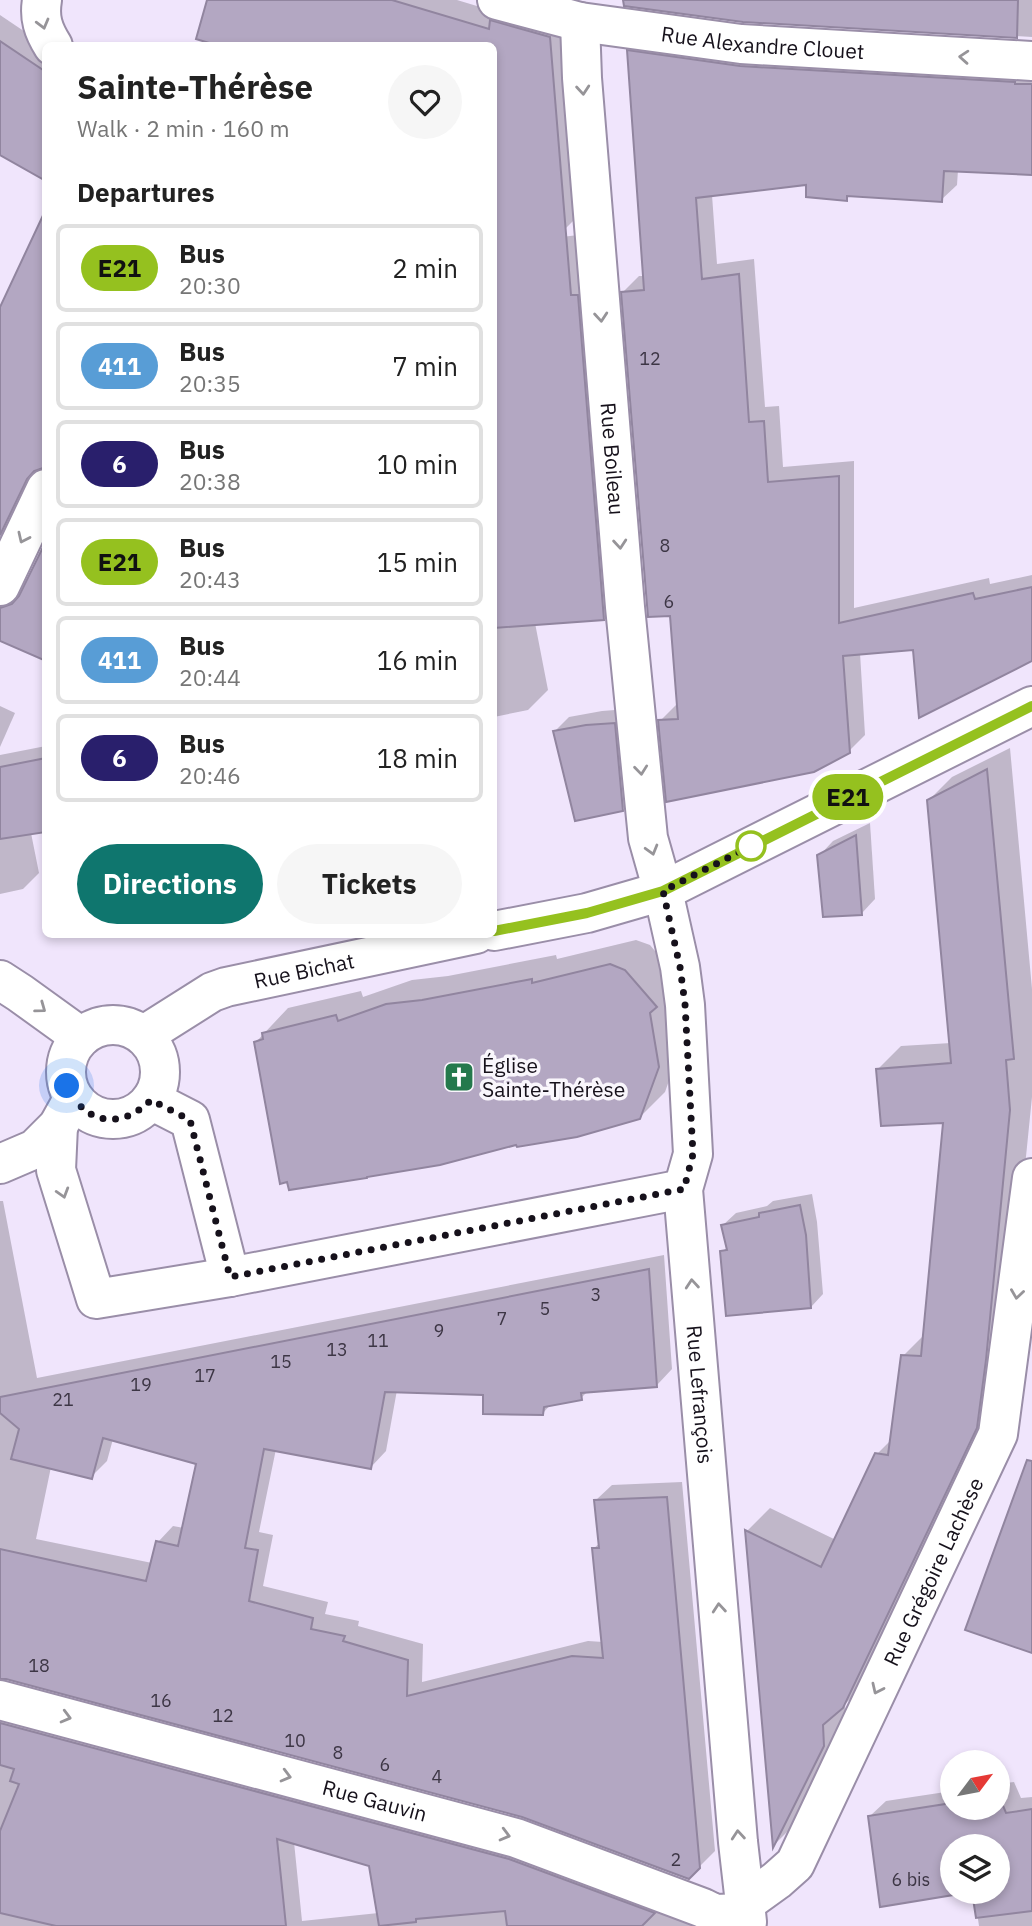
<!DOCTYPE html>
<meta charset="utf-8">
<style>
body{margin:0;font-family:"IBM Plex Sans",sans-serif;background:#f6f6f6;color:#222;height:100vh;display:flex;flex-direction:column;font-size:26px;white-space:nowrap}
*{box-sizing:border-box;margin:0}
p{font-size:23px;color:#767676}
.icon{flex:none;width:38px;height:38px;fill:none;stroke:currentColor;stroke-width:2;stroke-linecap:round;stroke-linejoin:round}
.map{position:relative;flex:1;overflow:hidden}
.drawer{position:absolute;left:42px;top:42px;width:455px;height:896px;display:flex;flex-direction:column;background:#fff;border-radius:10px;box-shadow:0 4px 10px #0003}
.drawer>*{flex:none}
.badge{padding:0 14px;border-radius:23px;font-size:24px;line-height:46px}
.needle{width:46px;rotate:58deg}
.controls{position:absolute;left:940px;top:1750px;display:grid;gap:14px}
.controls a{display:grid;place-items:center;width:70px;height:70px;border-radius:50%;background:#fff;box-shadow:0 4px 10px #0003;font-size:35px}
.you{position:absolute;width:35px;height:35px;margin:-18px;border:5px solid #fff;border-radius:50%;background:#1a73e8;box-shadow:0 0 0 10px #1a73e833}
.map>.badge{position:absolute;translate:-50% -50%;box-shadow:0 0 0 4px #fff}
h2{padding:0 35px;font-size:26px;line-height:63px}
.round{display:grid;place-items:center;flex:none;width:74px;height:74px;border-radius:37px;background:#f6f6f6}
.headline{display:flex;align-items:center;justify-content:space-between;height:119px;padding:0 35px}
h1{font-size:33px;font-weight:700;line-height:52px}
.cta{display:flex;gap:14px;margin-top:auto;padding:14px 35px}
.cta a{flex:1;height:80px;border-radius:42px;background:#0f766e;color:#fff;font-size:28px;font-weight:700;line-height:80px;text-align:center}
.cta a+a{background:#f6f6f6;color:#222}
ul{padding:0;list-style:none}
li{display:flex;align-items:center;gap:21px;height:88px;margin:0 14px 10px;padding:0 21px;border:4px solid #e0e0e0;border-radius:10px}
li div{flex:1}
li b{display:block;font-size:26px}
li em{font-style:normal}
li .badge{min-width:77px;font-weight:700;text-align:center}
.map>svg:first-child{display:block}
.shadow{fill:#0003;fill-rule:evenodd}
.building{fill:#b3a7c2;stroke:#91859f;stroke-width:2;fill-rule:evenodd}
.lines{fill:none;stroke-linecap:round;stroke-linejoin:round}
.minor-casing{stroke:#9a8ea8;stroke-width:42}
.major-casing{stroke:#9a8ea8;stroke-width:42}
.minor{stroke:#fff;stroke-width:38}
.major{stroke:#fff;stroke-width:38}
.oneway{stroke:#969498}
.line-casing{stroke:#fff;stroke-width:16}
.line{stroke:#95c11f;stroke-width:10}
.walk{stroke:#16111b;stroke-width:7;stroke-dasharray:0 12.6}
.stop-dot{fill:#fff;stroke:#95c11f;stroke-width:3.5}
.labels{text-anchor:middle;dominant-baseline:central;stroke-width:7;stroke-linejoin:round;paint-order:stroke}
.number-label{font-size:18px;fill:#3d3645}
.street-label{font-size:21px;fill:#16111b;stroke:#f9f6fc}
.poi-label{font-size:21px;fill:#16111b;stroke:#f9f6fc;text-anchor:start}
</style>
<div class="map">
<svg width="1032" height="1926" viewBox="0 0 1032 1926">
<rect width="100%" height="100%" fill="#f0e5fc"/>
<!-- shadow -->
<g class="shadow">
<path d="M 209,0 L 457,0 L 566,33 L 580,214 L 565,229 L 494,90 L 494,46 Z"/>
<path d="M 625,0 L 1032,0 L 1032,37 L 743,20 Z"/>
<path d="M 0,15 L 46,46 L 46,179 L 0,153 Z"/>
<path d="M 644,35 L 1032,67 L 1032,173 L 958,170 L 957,185 L 941,200 L 851,194 L 846,199 L 808,183 L 712,195 L 717,264 L 754,259 L 765,407 L 779,406 L 783,467 L 854,461 L 854,608 L 989,578 L 990,584 L 1032,575 L 1032,659 L 914,648 L 860,653 L 865,735 L 849,751 L 660,721 L 676,705 L 679,705 L 671,613 L 623,292 L 639,276 L 644,276 L 629,51 Z"/>
<path d="M 587,234 L 624,598 L 604,618 L 535,623 L 548,690 L 528,710 L 494,717 L 494,245 Z"/>
<path d="M 0,358 L 42,462 L 0,550 Z"/>
<path d="M 0,584 L 18,593 L 24,591 L 0,639 Z"/>
<path d="M 0,706 L 15,713 L 0,747 Z"/>
<path d="M 628,709 L 637,795 L 622,809 L 554,732 L 569,717 L 602,711 Z"/>
<path d="M 46,746 L 46,830 L 31,833 L 39,873 L 23,889 L 0,894 L 0,755 Z"/>
<path d="M 1010,748 L 1032,989 L 1032,1097 L 1008,1335 L 999,1403 L 866,1684 L 845,1704 L 846,1722 L 796,1823 L 775,1844 L 747,1531 L 770,1508 L 836,1540 L 877,1454 L 892,1439 L 903,1356 L 925,1334 L 945,1121 L 878,1069 L 901,1046 L 951,1043 L 928,801 L 952,777 Z"/>
<path d="M 870,823 L 875,899 L 861,914 L 819,856 L 833,841 Z"/>
<path d="M 636,940 L 650,945 L 680,981 L 683,1041 L 665,1092 L 639,1118 L 256,1042 L 288,1008 L 361,991 L 363,997 L 412,980 L 448,976 L 556,955 L 557,959 Z"/>
<path d="M 812,1194 L 817,1222 L 823,1294 L 811,1307 L 722,1252 L 728,1247 L 723,1225 L 736,1213 L 767,1206 L 773,1201 Z"/>
<path d="M 0,1201 L 3,1201 L 37,1378 L 664,1255 L 672,1369 L 657,1385 L 588,1391 L 581,1398 L 552,1403 L 543,1413 L 485,1394 L 397,1390 L 386,1451 L 371,1467 L 276,1449 L 259,1532 L 273,1535 L 263,1586 L 328,1602 L 325,1614 L 359,1621 L 358,1626 L 423,1644 L 422,1682 L 588,1641 L 603,1642 L 593,1549 L 601,1542 L 596,1500 L 612,1485 L 682,1482 L 715,1851 L 689,1877 L 522,1815 L 0,1677 ZM 113,1439 L 198,1462 L 184,1528 L 173,1526 L 158,1542 L 152,1563 L 36,1539 L 51,1467 L 91,1477 L 107,1461 Z"/>
<path d="M 0,1700 L 525,1844 L 721,1926 L 0,1926 ZM 294,1842 L 493,1901 L 302,1921 Z"/>
<path d="M 1014,1782 L 1021,1798 L 1032,1797 L 1032,1926 L 979,1926 L 974,1892 L 998,1892 L 998,1846 L 952,1846 L 952,1892 L 963,1892 L 881,1905 L 870,1816 L 886,1801 L 952,1791 L 952,1808 L 998,1808 L 998,1784 Z"/>
</g>
<!-- building -->
<g class="building">
<path d="M 207,0 L 392,0 L 489,29 L 490,20 L 550,37 L 571,295 L 578,295 L 604,620 L 494,628 L 494,46 L 219,46 L 196,39 Z"/>
<path d="M 623,0 L 1018,0 L 1017,38 L 743,22 L 624,6 Z"/>
<path d="M 0,41 L 46,72 L 46,181 L 0,155 Z"/>
<path d="M 627,50 L 740,66 L 1015,82 L 1015,84 L 1032,84 L 1032,175 L 944,171 L 942,202 L 847,196 L 847,201 L 806,197 L 806,185 L 696,198 L 702,279 L 739,274 L 749,422 L 764,421 L 768,482 L 839,476 L 839,623 L 973,593 L 975,599 L 1032,587 L 1032,661 L 919,718 L 913,650 L 843,656 L 850,753 L 814,772 L 666,802 L 658,720 L 678,719 L 670,616 L 648,617 L 621,292 L 644,290 Z"/>
<path d="M 46,209 L 46,467 L 34,471 L 27,479 L 0,535 L 0,307 Z"/>
<path d="M 46,541 L 46,661 L 0,641 L 0,608 L 12,604 L 19,596 Z"/>
<path d="M 615,723 L 623,811 L 575,821 L 553,731 L 586,725 Z"/>
<path d="M 46,758 L 46,832 L 0,839 L 0,767 Z"/>
<path d="M 987,769 L 1014,1059 L 1006,1060 L 1010,1110 L 986,1360 L 977,1428 L 843,1708 L 823,1725 L 824,1746 L 773,1848 L 745,1530 L 821,1567 L 875,1453 L 888,1455 L 901,1355 L 921,1356 L 943,1123 L 881,1126 L 876,1069 L 951,1063 L 927,800 Z"/>
<path d="M 856,835 L 862,915 L 823,917 L 817,855 Z"/>
<path d="M 610,964 L 625,970 L 657,1007 L 650,1013 L 659,1067 L 640,1119 L 577,1137 L 517,1147 L 516,1145 L 440,1165 L 367,1177 L 367,1178 L 289,1190 L 287,1182 L 280,1184 L 254,1042 L 263,1039 L 262,1033 L 336,1015 L 338,1021 L 386,1004 L 422,1000 L 532,979 L 532,983 Z"/>
<path d="M 800,1205 L 806,1235 L 811,1308 L 726,1316 L 720,1251 L 727,1250 L 721,1225 L 759,1217 L 759,1213 Z"/>
<path d="M 649,1269 L 657,1387 L 581,1393 L 582,1400 L 544,1407 L 543,1415 L 483,1414 L 483,1395 L 385,1392 L 371,1469 L 264,1449 L 245,1548 L 258,1550 L 249,1601 L 313,1618 L 311,1629 L 345,1636 L 343,1641 L 408,1660 L 407,1696 L 572,1656 L 603,1658 L 592,1548 L 599,1548 L 594,1500 L 667,1497 L 700,1868 L 689,1879 L 522,1817 L 6,1679 L 0,1679 L 0,1549 L 146,1581 L 156,1541 L 178,1546 L 196,1464 L 103,1438 L 92,1479 L 11,1459 L 19,1429 L 0,1413 L 0,1397 Z"/>
<path d="M 1027,1460 L 1032,1461 L 1032,1653 L 965,1630 Z"/>
<path d="M 0,1723 L 509,1859 L 655,1913 L 642,1926 L 507,1926 L 505,1911 L 416,1919 L 416,1922 L 379,1926 L 369,1866 L 277,1839 L 286,1926 L 56,1926 L 0,1913 L 0,1831 L 19,1784 L 10,1781 L 14,1769 L 0,1765 Z"/>
<path d="M 999,1796 L 1006,1813 L 1032,1809 L 1032,1911 L 976,1918 L 972,1892 L 880,1907 L 868,1816 L 952,1803 L 952,1808 L 998,1808 ZM 952,1846 L 998,1846 L 998,1892 L 952,1892 Z"/>
</g>
<g class="lines">
<!-- minor casing -->
<g class="minor-casing">
<g id="minor">
<path d="M 42,0 C 39,18 43,30 53,46"/>
<path id="s1" d="M 497,0 L 580,22 L 741,44 L 1032,61"/>
<path id="s2" d="M 580,22 L 582,78 L 625,607 L 648,838 L 663,891 L 680,967 L 685,1005 L 693,1154 L 683,1189 L 738,1842 L 745,1903"/>
<path d="M 0,586 L 46,489"/>
<path d="M 0,980 L 20,993 L 81,1037"/>
<path d="M 151,1100 L 190,1120 L 230,1277"/>
<path d="M 58,1126 L 56,1170 L 96,1299 L 230,1277 L 683,1189"/>
<path id="s3" d="M 0,1700 L 516,1838 L 703,1908 L 715,1914 L 746,1913"/>
<path id="s4" d="M 747,1922 L 745,1903 L 777,1880 L 795,1864 L 998,1434 L 1032,1178"/>
</g>
</g>
<!-- major casing -->
<g class="major-casing">
<g id="major">
<path d="M 494,931 L 587,913 L 663,891 L 1032,706"/>
<circle cx="113" cy="1072" r="47"/>
<path id="s5" d="M 144,1035 L 212,992 L 226,987 L 476,934"/>
<path d="M 0,1164 L 35,1149 L 58,1126 L 73,1099"/>
</g>
</g>
<!-- minor -->
<use href="#minor" class="minor"/>
<!-- major -->
<use href="#major" class="major"/>
</g>
<!-- one-way arrows -->
<defs><path id="oneway-chevron" d="M-2-3.5L2.5 0L-2 3.5" fill="none" stroke-width="1.6" stroke-linecap="round" stroke-linejoin="round" transform="scale(1.75)"/></defs>
<g class="oneway">
<use href="#oneway-chevron" transform="translate(43 24) rotate(75)"/>
<use href="#oneway-chevron" transform="translate(964 57) rotate(-176)"/>
<use href="#oneway-chevron" transform="translate(583 90) rotate(85)"/>
<use href="#oneway-chevron" transform="translate(601 317) rotate(85)"/>
<use href="#oneway-chevron" transform="translate(23 538) rotate(115)"/>
<use href="#oneway-chevron" transform="translate(620 544) rotate(85)"/>
<use href="#oneway-chevron" transform="translate(641 770) rotate(84)"/>
<use href="#oneway-chevron" transform="translate(652 850) rotate(74)"/>
<use href="#oneway-chevron" transform="translate(41 1008) rotate(36)"/>
<use href="#oneway-chevron" transform="translate(63 1193) rotate(73)"/>
<use href="#oneway-chevron" transform="translate(692 1284) rotate(-95)"/>
<use href="#oneway-chevron" transform="translate(1017 1294) rotate(98)"/>
<use href="#oneway-chevron" transform="translate(719 1608) rotate(-95)"/>
<use href="#oneway-chevron" transform="translate(877 1689) rotate(115)"/>
<use href="#oneway-chevron" transform="translate(66 1717) rotate(15)"/>
<use href="#oneway-chevron" transform="translate(286 1776) rotate(15)"/>
<use href="#oneway-chevron" transform="translate(505 1835) rotate(15)"/>
<use href="#oneway-chevron" transform="translate(738 1835) rotate(-95)"/>
</g>
<g class="lines">
<!-- line casing -->
<g class="line-casing">
<path id="line" d="M 494,931 L 587,913 L 663,891 L 1032,706"/>
</g>
<!-- line -->
<use href="#line" class="line"/>
<!-- walk -->
<path class="walk" d="M 67,1086 C 85,1125 121,1130 151,1100 L 190,1120 L 230,1277 L 684,1189 L 693,1154 L 685,1004 L 680,967 L 663,891 L 751,846"/>
</g>
<!-- icons -->
<defs>
<g id="church-square" transform="scale(1.575)"><rect x="-9" y="-9" width="18" height="18" rx="4" fill="#24794c" stroke="#f9f6fc"/><path d="M-1.2-6h2.4v3.5h3.3v2.4h-3.3V6h-2.4V-.1h-3.3v-2.4h3.3Z" fill="#fff"/></g>
</defs>
<g fill-rule="evenodd">
<use href="#church-square" x="459" y="1077"/>
</g>
<!-- markers -->
<circle class="stop-dot" cx="751" cy="846" r="14"/>
<g class="labels">
<!-- number labels -->
<g class="number-label">
<text x="650" y="358">12</text>
<text x="665" y="545">8</text>
<text x="669" y="601">6</text>
<text x="596" y="1294">3</text>
<text x="545" y="1308">5</text>
<text x="502" y="1318">7</text>
<text x="439" y="1330">9</text>
<text x="378" y="1340">11</text>
<text x="337" y="1349">13</text>
<text x="281" y="1361">15</text>
<text x="205" y="1375">17</text>
<text x="141" y="1384">19</text>
<text x="63" y="1399">21</text>
<text x="39" y="1665">18</text>
<text x="161" y="1700">16</text>
<text x="223" y="1715">12</text>
<text x="295" y="1740">10</text>
<text x="338" y="1752">8</text>
<text x="385" y="1764">6</text>
<text x="437" y="1776">4</text>
<text x="676" y="1859">2</text>
<text x="911" y="1879">6 bis</text>
</g>
<!-- street labels -->
<g class="street-label">
<text stroke="none"><textPath href="#s1" startOffset="270">Rue Alexandre Clouet</textPath></text>
<text stroke="none"><textPath href="#s2" startOffset="438">Rue Boileau</textPath></text>
<text stroke="none"><textPath href="#s5" startOffset="175">Rue Bichat</textPath></text>
<text stroke="none"><textPath href="#s2" startOffset="1382">Rue Lefrançois</textPath></text>
<text stroke="none"><textPath href="#s4" startOffset="406">Rue Grégoire Lachèse</textPath></text>
<text stroke="none"><textPath href="#s3" startOffset="388">Rue Gauvin</textPath></text>
</g>
<!-- poi labels -->
<g class="poi-label">
<text x="482" y="1065">Église<tspan x="482" dy="24">Sainte-Thérèse</tspan></text>
</g>
</g>
</svg>
<div class="controls">
<a><svg class="needle" viewBox="-14 -14 28 28"><path d="M0-13l5 13h-10z" fill="#e53935"/><path d="M0 13l5-13h-10z" fill="#767676"/></svg></a>
<a><svg class="icon" aria-label="layers" viewBox="0 0 24 24"><path d="M12 4l9 5-9 5-9-5zM3 14l9 5 9-5"/></svg></a>
</div>
<div class="you" style="left:67px;top:1086px"></div>
<b class="badge" style="left:848px;top:797px;background:#95c11f;color:#111">E21</b>
<section class="drawer">
<div class="headline"><div><h1>Sainte-Thérèse</h1><p>Walk · 2 min · 160 m</p></div><a class="round"><svg class="icon" aria-label="heart" viewBox="0 0 24 24"><path d="M12 20l-8-8c-3-5 5-10 8-4 3-6 11-1 8 4z"/></svg></a></div>
<h2>Departures</h2>
<ul>
<li><span class="badge" style="background:#95c11f;color:#111">E21</span><div><b>Bus</b><p>20:30</p></div><em>2 min</em></li>
<li><span class="badge" style="background:#589dd6;color:#fff">411</span><div><b>Bus</b><p>20:35</p></div><em>7 min</em></li>
<li><span class="badge" style="background:#291f6c;color:#fff">6</span><div><b>Bus</b><p>20:38</p></div><em>10 min</em></li>
<li><span class="badge" style="background:#95c11f;color:#111">E21</span><div><b>Bus</b><p>20:43</p></div><em>15 min</em></li>
<li><span class="badge" style="background:#589dd6;color:#fff">411</span><div><b>Bus</b><p>20:44</p></div><em>16 min</em></li>
<li><span class="badge" style="background:#291f6c;color:#fff">6</span><div><b>Bus</b><p>20:46</p></div><em>18 min</em></li>
</ul>
<div class="cta"><a>Directions</a><a>Tickets</a></div>
</section>
</div>
